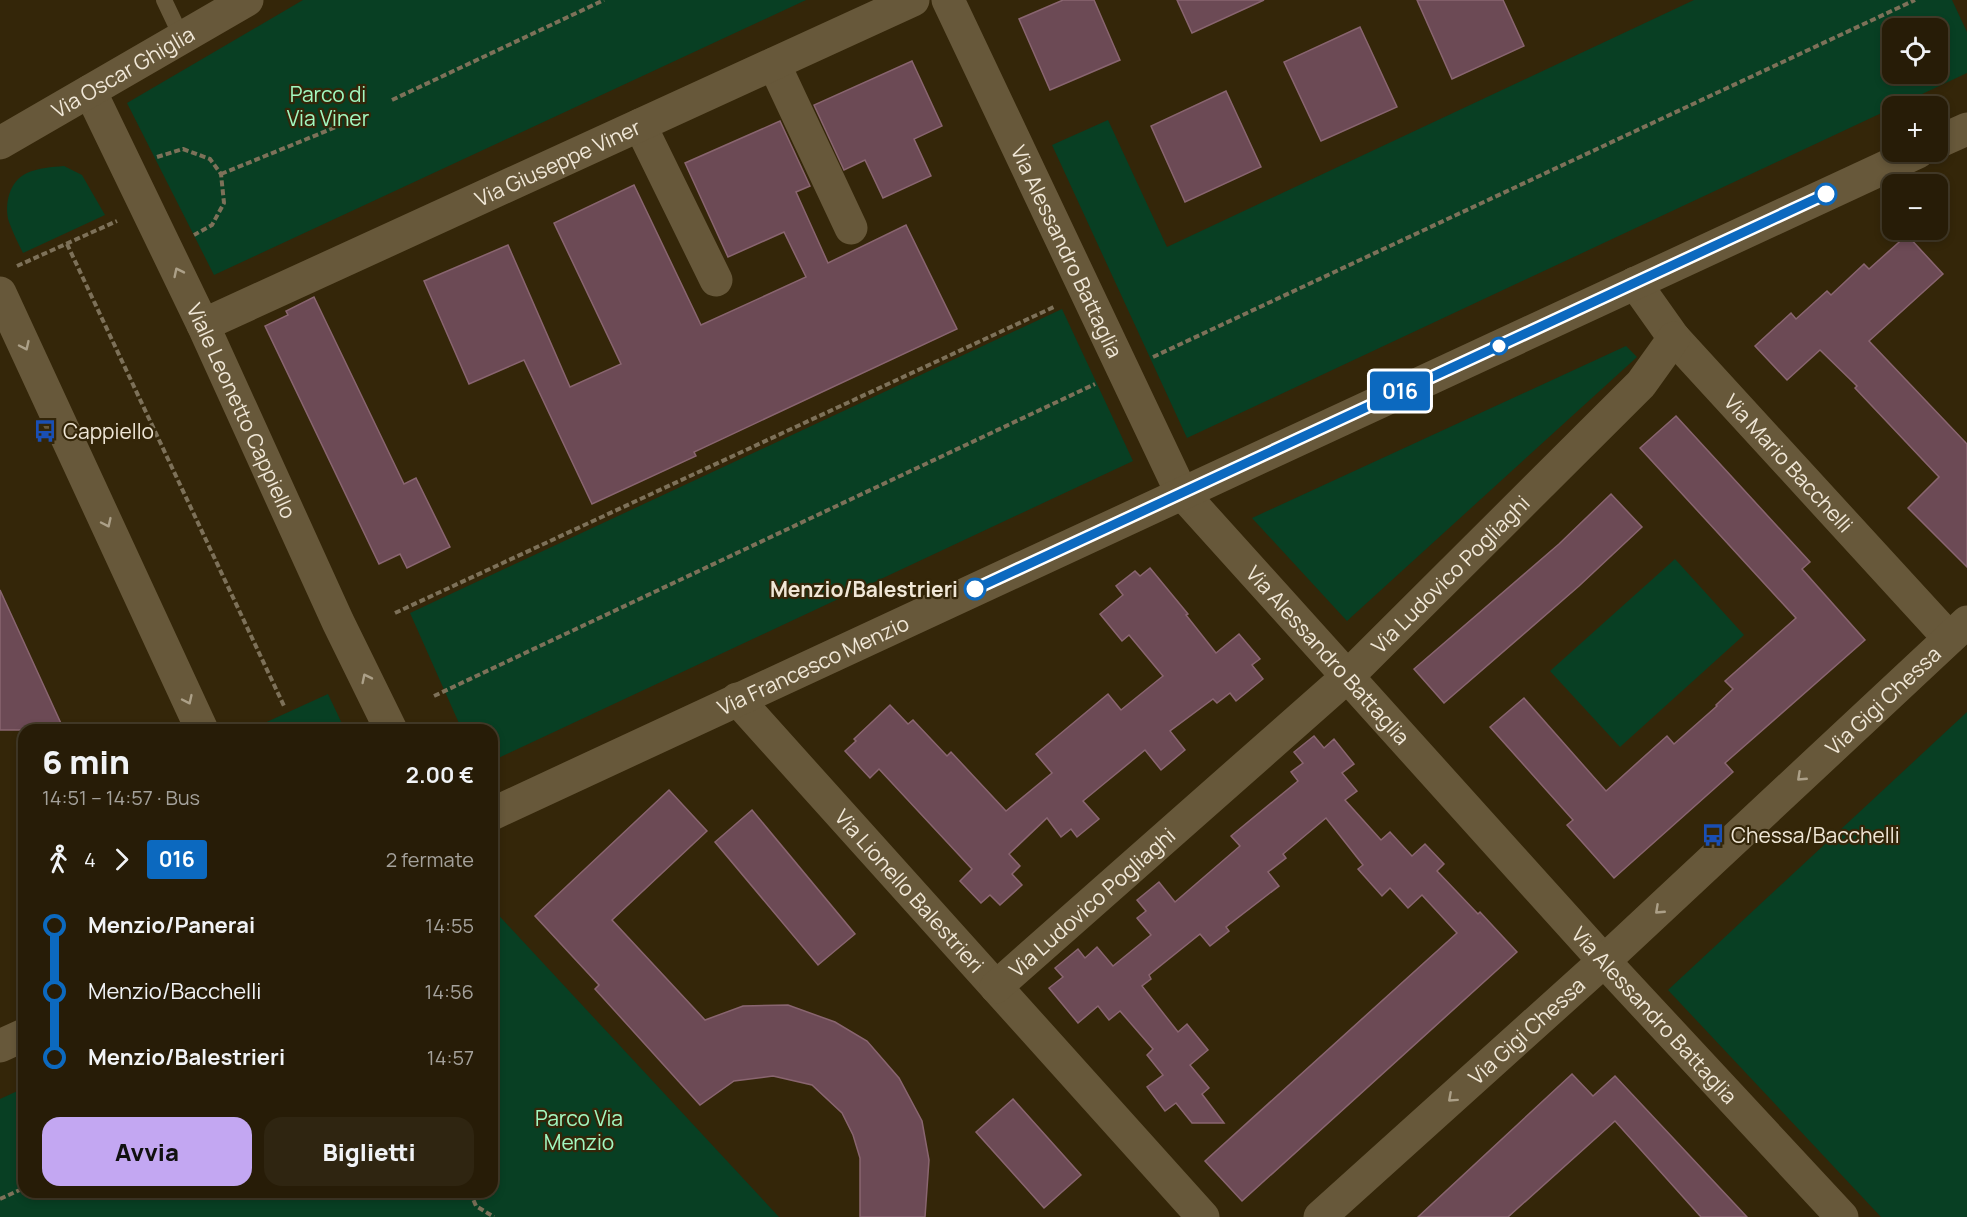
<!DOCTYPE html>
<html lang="it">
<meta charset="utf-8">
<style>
body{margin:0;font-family:Manrope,sans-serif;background:#2f2511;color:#f1f3f6;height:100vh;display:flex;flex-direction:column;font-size:22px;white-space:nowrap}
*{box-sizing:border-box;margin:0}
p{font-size:20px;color:#a4a19b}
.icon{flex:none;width:33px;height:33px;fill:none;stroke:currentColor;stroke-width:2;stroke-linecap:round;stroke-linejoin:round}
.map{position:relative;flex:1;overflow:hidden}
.sheet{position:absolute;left:18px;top:724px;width:480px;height:474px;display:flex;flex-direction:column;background:#271c07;border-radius:18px;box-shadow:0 3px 9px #0003,0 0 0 2px #433a28}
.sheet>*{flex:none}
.badge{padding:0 12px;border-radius:4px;font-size:21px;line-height:39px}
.controls{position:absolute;left:1882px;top:18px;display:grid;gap:12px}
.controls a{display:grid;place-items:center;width:66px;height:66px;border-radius:12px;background:#271c07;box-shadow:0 3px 9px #0003,0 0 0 2px #433a28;font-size:30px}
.map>.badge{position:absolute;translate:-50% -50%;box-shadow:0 0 0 3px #fff}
.legs{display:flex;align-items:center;gap:9px;height:66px;padding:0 24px;font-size:20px}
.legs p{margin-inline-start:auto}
.summary{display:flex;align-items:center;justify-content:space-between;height:102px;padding:0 24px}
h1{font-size:33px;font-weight:800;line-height:45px}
.button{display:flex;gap:12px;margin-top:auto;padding:12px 24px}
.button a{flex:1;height:69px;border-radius:18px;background:#c3a7f2;color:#111;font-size:24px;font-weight:800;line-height:69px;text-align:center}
.button a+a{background:#2f2511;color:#f1f3f6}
ul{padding:0 24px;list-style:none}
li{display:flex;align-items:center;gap:21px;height:66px;font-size:22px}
li i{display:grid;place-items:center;width:9px;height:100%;margin:0 8px;background:currentColor}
li i::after{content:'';width:15px;height:15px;margin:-8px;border:4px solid;border-radius:50%;background:#271c07}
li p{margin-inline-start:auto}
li:first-child i{background:linear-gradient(#0000 50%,currentColor 0)}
li:last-child i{background:linear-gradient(currentColor 50%,#0000 0)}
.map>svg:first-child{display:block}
.green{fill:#083f23;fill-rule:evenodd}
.building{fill:#6c4a55;stroke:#896570;stroke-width:1.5}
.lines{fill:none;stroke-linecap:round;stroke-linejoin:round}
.path{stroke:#7d7159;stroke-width:4;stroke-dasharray:6 3;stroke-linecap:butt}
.service{stroke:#67583a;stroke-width:16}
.minor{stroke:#67583a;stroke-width:33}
.oneway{stroke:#aca088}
.line-1-casing{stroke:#fff;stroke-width:14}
.line-1{stroke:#0c69bf;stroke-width:9}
.stop-1-dot{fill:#fff;stroke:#0c69bf;stroke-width:3}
.labels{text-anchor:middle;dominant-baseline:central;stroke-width:4.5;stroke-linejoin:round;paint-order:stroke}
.street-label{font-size:21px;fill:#f0e7d7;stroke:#342609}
.park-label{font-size:21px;fill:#a2f8c1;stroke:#342609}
.poi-label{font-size:21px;fill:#f0e7d7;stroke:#342609;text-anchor:start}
.stop-label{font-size:21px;font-weight:bold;fill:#f0e7d7;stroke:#342609;text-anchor:end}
</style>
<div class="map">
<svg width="1967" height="1217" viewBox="0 0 1967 1217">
<rect width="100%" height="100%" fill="#342609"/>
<!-- green -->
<g class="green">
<path d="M 303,0 L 806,0 L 214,275 L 127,103 Z"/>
<path d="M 1694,0 L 1952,0 L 1967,32 L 1967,73 L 1187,438 L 1052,145 L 1108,120 L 1167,247 ZM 1893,28 L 1938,28 L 1938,74 L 1893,74 Z"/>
<path d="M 64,166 L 82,175 L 105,215 L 23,253 C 18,243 13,233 9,222 C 4,205 9,181 27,173 C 38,168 52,167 64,166 Z"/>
<path d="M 1062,309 L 1133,461 L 492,761 L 492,730 L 462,730 L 410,613 Z"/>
<path d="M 1626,346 L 1637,357 L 1347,621 L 1252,518 Z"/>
<path d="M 1675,559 L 1744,635 L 1620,747 L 1550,671 Z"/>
<path d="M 328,694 L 345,730 L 249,730 Z"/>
<path d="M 1967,712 L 1967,1217 L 1881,1217 L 1668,990 Z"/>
<path d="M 492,908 L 779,1217 L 0,1217 L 0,1099 L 24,1088 L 24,1192 L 492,1192 Z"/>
</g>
<!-- building -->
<g class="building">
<path d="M 1063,0 L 1094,0 L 1120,60 L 1050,90 L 1019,19 Z"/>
<path d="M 1177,0 L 1264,0 L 1192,33 Z"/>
<path d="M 1417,0 L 1503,0 L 1524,46 L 1452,79 Z"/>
<path d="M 1360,27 L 1397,107 L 1321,141 L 1284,62 Z"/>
<path d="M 912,61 L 942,126 L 914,139 L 931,176 L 883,198 L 865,160 L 844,170 L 814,105 Z"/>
<path d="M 1226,91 L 1261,167 L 1185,202 L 1151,126 Z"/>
<path d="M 780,121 L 810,186 L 796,192 L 828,263 L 906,225 L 957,329 L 694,452 L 696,456 L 592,504 L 524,360 L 469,384 L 424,281 L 508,245 L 570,387 L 621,364 L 554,223 L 634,185 L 701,325 L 806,277 L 784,232 L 728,257 L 685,163 Z"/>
<path d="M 1907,235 L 1943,274 L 1869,341 L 1967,444 L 1967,567 L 1908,508 L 1939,477 L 1855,388 L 1857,386 L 1820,350 L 1787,380 L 1755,346 L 1791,313 L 1796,319 L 1827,291 L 1831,295 L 1864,264 L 1869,269 Z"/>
<path d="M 314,297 L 404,484 L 416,478 L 450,547 L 407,568 L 400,554 L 379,564 L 265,326 L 288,315 L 286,311 Z"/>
<path d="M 1676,416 L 1810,562 L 1802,569 L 1865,640 L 1725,763 L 1733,772 L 1614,878 L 1567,825 L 1573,820 L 1490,727 L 1524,698 L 1606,791 L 1667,736 L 1674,744 L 1717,706 L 1716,705 L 1733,689 L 1725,681 L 1796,618 L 1640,448 Z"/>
<path d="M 1611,494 L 1642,527 L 1579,586 L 1444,703 L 1414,669 L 1559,544 Z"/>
<path d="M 1150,568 L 1188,614 L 1186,615 L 1216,653 L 1239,634 L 1260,659 L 1252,665 L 1263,679 L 1236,701 L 1230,693 L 1217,703 L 1213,699 L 1170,731 L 1185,750 L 1161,770 L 1145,750 L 1100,787 L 1083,801 L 1099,819 L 1077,837 L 1071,829 L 1061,837 L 1047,818 L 1009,854 L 1020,866 L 1012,874 L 1022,885 L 1000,905 L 990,895 L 981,903 L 960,881 L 972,869 L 879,769 L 870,778 L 845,751 L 856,741 L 854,739 L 890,705 L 908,724 L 913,720 L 947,756 L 951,752 L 1006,811 L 1052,773 L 1036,754 L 1108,694 L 1121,710 L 1163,676 L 1129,635 L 1122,641 L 1100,614 L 1123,595 L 1116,586 L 1135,571 L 1140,576 Z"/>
<path d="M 0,590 L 64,730 L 0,730 Z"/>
<path d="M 1314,736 L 1324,748 L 1334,739 L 1354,764 L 1342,773 L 1357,791 L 1345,800 L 1381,840 L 1390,832 L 1412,856 L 1425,844 L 1444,864 L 1437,871 L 1478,914 L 1480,912 L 1517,952 L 1242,1201 L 1205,1161 L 1457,933 L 1422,895 L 1408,908 L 1390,888 L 1382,896 L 1358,869 L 1363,865 L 1326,818 L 1283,854 L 1286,858 L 1268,872 L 1279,886 L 1226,927 L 1229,931 L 1210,946 L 1200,934 L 1149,975 L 1151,979 L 1142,986 L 1178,1032 L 1187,1024 L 1208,1050 L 1190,1065 L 1209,1088 L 1202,1094 L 1224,1123 L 1192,1123 L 1176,1103 L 1165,1111 L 1147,1087 L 1163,1075 L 1147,1055 L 1153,1049 L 1120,1011 L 1109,1020 L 1098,1006 L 1078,1023 L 1049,988 L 1063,977 L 1055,968 L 1078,949 L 1085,958 L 1097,947 L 1113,966 L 1151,935 L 1137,918 L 1146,911 L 1137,900 L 1159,882 L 1175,902 L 1240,846 L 1231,836 L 1298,781 L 1291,772 L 1303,763 L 1294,752 Z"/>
<path d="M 669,790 L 707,831 L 612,920 L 705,1020 L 743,1006 L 788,1005 L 835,1022 L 867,1041 L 899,1078 L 922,1121 L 929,1160 L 925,1217 L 860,1217 L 860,1158 L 853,1135 L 842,1113 L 812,1085 L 773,1076 L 734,1081 L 700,1105 L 595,989 L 599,985 L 535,916 Z"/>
<path d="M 752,810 L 855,934 L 818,965 L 715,842 Z"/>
<path d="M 1572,1074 L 1593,1096 L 1615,1076 L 1747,1217 L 1701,1217 L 1615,1121 L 1508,1217 L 1418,1217 Z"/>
<path d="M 1013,1099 L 1081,1175 L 1044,1208 L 976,1132 Z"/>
</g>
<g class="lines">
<!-- path -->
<g class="path">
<path d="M 392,100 L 604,0"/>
<path d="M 157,157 L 183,149 L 210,159 L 221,174 L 224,203 L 212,225 L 194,235"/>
<path d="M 221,174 L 341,125"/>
<path d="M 67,244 L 284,706"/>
<path d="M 17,266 L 117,221"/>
<path d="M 1153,357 L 1915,0"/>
<path d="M 395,613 L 1056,306"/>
<path d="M 434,696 L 1095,384"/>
<path d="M 470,1192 L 476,1206 L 494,1217"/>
<path d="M 0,1199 L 24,1188"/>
</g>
<!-- service -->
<path class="service" d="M 164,0 L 182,38"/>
<!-- minor -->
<g class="minor">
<path id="s1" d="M 948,0 L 1181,492 L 1604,961 L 1842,1217"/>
<path d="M 774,64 L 851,228"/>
<path id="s2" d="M 90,91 L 203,325 L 338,622 L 391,730"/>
<path d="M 640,125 L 716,280"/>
<path d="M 1938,142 L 1967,129"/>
<path id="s3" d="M 0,143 L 247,0"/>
<path id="s4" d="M 1635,283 L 1674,338 L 1949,638"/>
<path d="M 0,293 L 202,730"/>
<path id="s5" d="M 203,325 L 913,0"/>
<path id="s6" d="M 737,699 L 1203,1217"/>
<path id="s7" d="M 492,814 L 1918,152"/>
<path id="s8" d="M 996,987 L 1348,676 L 1641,384 L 1674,338"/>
<path d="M 0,1046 L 24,1035"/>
<path id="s9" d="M 1320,1217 L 1604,961 L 1967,622"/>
</g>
</g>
<!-- one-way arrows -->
<defs><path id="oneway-chevron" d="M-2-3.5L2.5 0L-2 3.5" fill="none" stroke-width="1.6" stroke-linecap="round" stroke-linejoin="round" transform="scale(1.5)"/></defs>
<g class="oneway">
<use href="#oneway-chevron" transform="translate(178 272) rotate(-116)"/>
<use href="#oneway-chevron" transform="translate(25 346) rotate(65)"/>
<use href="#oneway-chevron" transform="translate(107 523) rotate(65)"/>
<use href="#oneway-chevron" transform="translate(366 678) rotate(-116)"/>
<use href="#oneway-chevron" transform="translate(188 700) rotate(65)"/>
<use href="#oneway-chevron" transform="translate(1801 777) rotate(137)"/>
<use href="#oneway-chevron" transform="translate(1659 910) rotate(137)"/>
<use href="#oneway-chevron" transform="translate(1452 1098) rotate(138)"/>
</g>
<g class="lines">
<!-- line-1 casing -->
<g class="line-1-casing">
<path id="line-1" d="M 975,589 L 1826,194"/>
</g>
<!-- line-1 -->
<use href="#line-1" class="line-1"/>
</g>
<!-- icons -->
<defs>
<g id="bus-bare" transform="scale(1.8)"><path d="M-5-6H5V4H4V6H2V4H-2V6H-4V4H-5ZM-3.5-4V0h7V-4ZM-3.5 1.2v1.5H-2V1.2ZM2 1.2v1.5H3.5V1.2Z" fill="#1a4fb4" stroke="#342609" stroke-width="2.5" paint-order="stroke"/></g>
</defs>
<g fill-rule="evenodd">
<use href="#bus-bare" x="45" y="431"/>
<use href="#bus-bare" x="1713" y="835"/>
</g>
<!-- markers -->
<g class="stop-1-dot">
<circle cx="1826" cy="194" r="10"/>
<circle cx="1499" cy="346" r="8"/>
<circle cx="975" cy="589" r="10"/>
</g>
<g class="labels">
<!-- street labels -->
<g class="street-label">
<text stroke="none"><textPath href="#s3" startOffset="142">Via Oscar Ghiglia</textPath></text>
<text stroke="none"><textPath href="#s5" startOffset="390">Via Giuseppe Viner</textPath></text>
<text stroke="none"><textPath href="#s1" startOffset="278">Via Alessandro Battaglia</textPath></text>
<text stroke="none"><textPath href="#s2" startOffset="354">Viale Leonetto Cappiello</textPath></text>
<text stroke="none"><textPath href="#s4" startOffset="237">Via Mario Bacchelli</textPath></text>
<text stroke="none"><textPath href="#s8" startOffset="614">Via Ludovico Pogliaghi</textPath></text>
<text stroke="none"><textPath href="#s1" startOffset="764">Via Alessandro Battaglia</textPath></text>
<text stroke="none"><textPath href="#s7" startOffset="354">Via Francesco Menzio</textPath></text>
<text stroke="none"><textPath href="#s9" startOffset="764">Via Gigi Chessa</textPath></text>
<text stroke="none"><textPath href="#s6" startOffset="258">Via Lionello Balestrieri</textPath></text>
<text stroke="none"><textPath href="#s8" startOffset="128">Via Ludovico Pogliaghi</textPath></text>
<text stroke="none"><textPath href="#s1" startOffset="1250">Via Alessandro Battaglia</textPath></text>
<text stroke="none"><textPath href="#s9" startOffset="278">Via Gigi Chessa</textPath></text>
</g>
<!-- park labels -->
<g class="park-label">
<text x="328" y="94">Parco di<tspan x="328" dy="24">Via Viner</tspan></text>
<text x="579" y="1118">Parco Via<tspan x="579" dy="24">Menzio</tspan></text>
</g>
<!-- poi labels -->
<g class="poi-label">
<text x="63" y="431">Cappiello</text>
<text x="1731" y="835">Chessa/Bacchelli</text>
</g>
<!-- stop labels -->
<g class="stop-label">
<text x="958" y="589">Menzio/Balestrieri</text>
</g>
</g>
</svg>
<div class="controls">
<a><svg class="icon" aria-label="locate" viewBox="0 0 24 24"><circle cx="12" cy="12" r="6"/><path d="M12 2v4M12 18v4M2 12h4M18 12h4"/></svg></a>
<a>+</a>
<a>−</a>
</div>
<b class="badge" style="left:1400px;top:391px;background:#0c69bf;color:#fff">016</b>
<section class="sheet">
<div class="summary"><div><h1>6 min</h1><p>14:51 – 14:57 · Bus</p></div><b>2.00 €</b></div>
<div class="legs"><svg class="icon" aria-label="walk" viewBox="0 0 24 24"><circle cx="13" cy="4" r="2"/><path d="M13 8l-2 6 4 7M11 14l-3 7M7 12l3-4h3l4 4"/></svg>4<svg class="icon" aria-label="forward" viewBox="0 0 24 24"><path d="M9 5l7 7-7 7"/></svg><b class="badge" style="background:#0c69bf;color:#fff">016</b><p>2 fermate</p></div>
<ul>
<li><i style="color:#0c69bf"></i><b>Menzio/Panerai</b><p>14:55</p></li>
<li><i style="color:#0c69bf"></i><span>Menzio/Bacchelli</span><p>14:56</p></li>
<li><i style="color:#0c69bf"></i><b>Menzio/Balestrieri</b><p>14:57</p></li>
</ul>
<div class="button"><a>Avvia</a><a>Biglietti</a></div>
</section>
</div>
